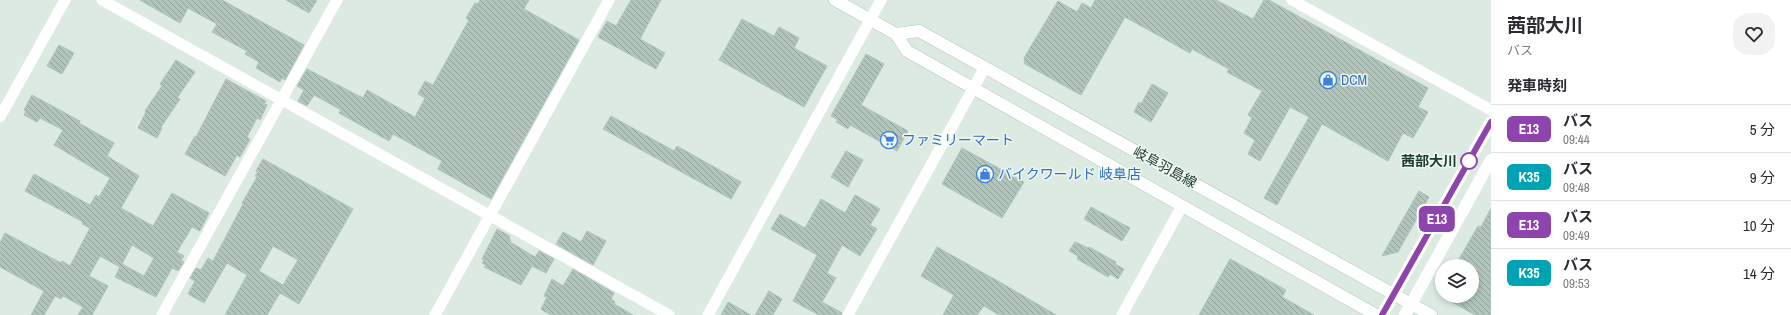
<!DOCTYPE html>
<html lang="ja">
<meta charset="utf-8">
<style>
body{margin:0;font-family:"Archivo Narrow","Noto Sans JP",sans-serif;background:#f2f2f3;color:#2b2b33;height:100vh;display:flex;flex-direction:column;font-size:15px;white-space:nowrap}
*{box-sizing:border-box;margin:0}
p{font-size:13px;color:#7c7c81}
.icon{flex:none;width:22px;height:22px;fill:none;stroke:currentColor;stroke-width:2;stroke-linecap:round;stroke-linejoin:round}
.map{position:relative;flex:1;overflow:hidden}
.panel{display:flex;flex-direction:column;background:#fff;width:300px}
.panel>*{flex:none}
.badge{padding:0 8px;border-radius:6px;font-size:14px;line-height:26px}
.buttons{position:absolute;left:1435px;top:259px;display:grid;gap:8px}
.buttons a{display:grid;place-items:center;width:44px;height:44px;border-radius:50%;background:#fff;box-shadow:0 2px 6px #0003;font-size:20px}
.map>.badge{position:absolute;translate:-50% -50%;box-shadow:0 0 0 2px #fff}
h2{padding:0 16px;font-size:15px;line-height:36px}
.round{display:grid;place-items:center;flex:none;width:42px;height:42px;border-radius:16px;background:#f2f2f3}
.summary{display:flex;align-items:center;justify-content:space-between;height:68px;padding:0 16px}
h1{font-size:19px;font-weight:700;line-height:30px}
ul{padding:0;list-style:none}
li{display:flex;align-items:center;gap:12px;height:48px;padding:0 16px;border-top:1px solid #e1e1e2}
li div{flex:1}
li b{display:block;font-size:15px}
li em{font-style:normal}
li .badge{min-width:44px;font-weight:700;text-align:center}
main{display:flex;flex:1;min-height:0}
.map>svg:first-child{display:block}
.building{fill:url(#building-back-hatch);stroke:#aec4b9;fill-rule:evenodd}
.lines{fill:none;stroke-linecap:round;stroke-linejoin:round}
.secondary-casing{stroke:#aecabd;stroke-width:13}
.minor{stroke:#fff;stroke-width:11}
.tertiary{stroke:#fff;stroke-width:12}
.secondary{stroke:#fff;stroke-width:12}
.line-casing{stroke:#fff;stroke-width:9}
.line{stroke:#8e44ad;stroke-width:6}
.stop-dot{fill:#fff;stroke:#8e44ad;stroke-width:2}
.labels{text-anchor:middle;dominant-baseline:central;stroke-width:3;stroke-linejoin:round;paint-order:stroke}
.shop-label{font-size:14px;fill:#366cbe;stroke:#ecf7f0;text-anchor:start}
.stop-label{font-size:14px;font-weight:bold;fill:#1d3a2f;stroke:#ecf7f0;text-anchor:end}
.street-label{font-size:14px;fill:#1d3a2f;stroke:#ecf7f0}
</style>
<main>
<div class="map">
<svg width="1491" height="315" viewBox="0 0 1491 315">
<defs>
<pattern id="building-back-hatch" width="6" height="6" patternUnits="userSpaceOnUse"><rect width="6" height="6" fill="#b1c5bb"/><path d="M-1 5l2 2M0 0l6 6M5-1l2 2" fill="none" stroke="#8fa198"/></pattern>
</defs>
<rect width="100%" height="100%" fill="#dceae2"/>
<!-- building -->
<g class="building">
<path d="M 140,0 L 222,0 L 304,45 L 285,80 L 282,78 L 280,82 L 256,68 L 259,62 L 245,54 L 247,51 L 212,32 L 217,24 L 188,8 L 180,23 Z"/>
<path d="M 286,0 L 317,0 L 309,13 Z"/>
<path d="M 480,0 L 529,0 L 524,9 L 579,40 L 491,199 L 438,169 L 442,161 L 393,134 L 389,141 L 339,113 L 341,110 L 314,95 L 307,106 L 298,101 L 304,90 L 297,86 L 307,69 L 363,98 L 367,90 L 415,117 L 425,98 L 418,94 L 425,81 L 433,85 L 469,20 L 466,18 L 475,3 L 478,4 Z"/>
<path d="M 631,0 L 661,0 L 640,39 L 665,53 L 656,69 L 598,37 L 607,21 L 616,26 Z"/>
<path d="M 1095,0 L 1216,0 L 1253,19 L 1264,0 L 1269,0 L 1428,88 L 1418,107 L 1428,112 L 1413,138 L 1403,133 L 1388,161 L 1322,124 L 1277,205 L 1264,198 L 1309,117 L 1290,107 L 1260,161 L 1248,154 L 1255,140 L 1244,133 L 1252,118 L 1248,115 L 1262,91 L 1227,72 L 1229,69 L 1192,49 L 1190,53 L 1125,17 L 1081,95 L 1025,64 L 1024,58 L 1058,1 L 1077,12 L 1082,3 L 1091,8 Z"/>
<path d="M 742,19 L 774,36 L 779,27 L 799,38 L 794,48 L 827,66 L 804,107 L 719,60 Z"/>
<path d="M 59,45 L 74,53 L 62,74 L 47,66 Z"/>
<path d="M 866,54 L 884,64 L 861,105 L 908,131 L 897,151 L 850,125 L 848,129 L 836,122 L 838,120 L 831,116 Z"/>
<path d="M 176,60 L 195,72 L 177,98 L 180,99 L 161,127 L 162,128 L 157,138 L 138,128 L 146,112 L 145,111 L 162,86 L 160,84 Z"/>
<path d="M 226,79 L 266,101 L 264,104 L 267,105 L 260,120 L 257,118 L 247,137 L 250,139 L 240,157 L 237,155 L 225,176 L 185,154 L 195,136 L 196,137 Z"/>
<path d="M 1152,84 L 1168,93 L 1151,122 L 1134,112 L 1139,102 L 1141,104 Z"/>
<path d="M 32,95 L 80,121 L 79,123 L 114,143 L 107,156 L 139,176 L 121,208 L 153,226 L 172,193 L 209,213 L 200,231 L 192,227 L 177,252 L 184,256 L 181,260 L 184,262 L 178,271 L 172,268 L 156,297 L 115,277 L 120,267 L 100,256 L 89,276 L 108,286 L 92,315 L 78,315 L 83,307 L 63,296 L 61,299 L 55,296 L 44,315 L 31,315 L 44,291 L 0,267 L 0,243 L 5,233 L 61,263 L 62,261 L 70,266 L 90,228 L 82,224 L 83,222 L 25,191 L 34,174 L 90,205 L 96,195 L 99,197 L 110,178 L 54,145 L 63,130 L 40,118 L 37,122 L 24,115 L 26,111 L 24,110 ZM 132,245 L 154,258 L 144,276 L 122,264 Z"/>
<path d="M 611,116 L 674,151 L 677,146 L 741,182 L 731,199 L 603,129 Z"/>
<path d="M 962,148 L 1024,182 L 1002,218 L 942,184 Z"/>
<path d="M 846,151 L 863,160 L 848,187 L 831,177 Z"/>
<path d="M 263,159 L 353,209 L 299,304 L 280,293 L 267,315 L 225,315 L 247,275 L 227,263 L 204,303 L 188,294 L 195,281 L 190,278 L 196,268 L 201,270 L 208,258 L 213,261 L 243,204 L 242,203 L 257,177 L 255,176 L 258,172 L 256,171 ZM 273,246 L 298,260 L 283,285 L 259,271 Z"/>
<path d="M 1419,191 L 1429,197 L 1398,252 L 1382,256 Z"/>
<path d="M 855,195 L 880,209 L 870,225 L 877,229 L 860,256 L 842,245 L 827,273 L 836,278 L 822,302 L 842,313 L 841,315 L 819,315 L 793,301 L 817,255 L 771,229 L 780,214 L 805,228 L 821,199 L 845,213 Z"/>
<path d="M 1091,207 L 1130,228 L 1122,241 L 1084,219 Z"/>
<path d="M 1491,208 L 1491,315 L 1475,315 L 1441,296 L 1472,296 L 1472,266 L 1455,266 L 1478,226 L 1481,227 Z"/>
<path d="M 497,229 L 510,236 L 509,239 L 511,240 L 510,242 L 535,257 L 539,251 L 554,259 L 546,273 L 532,266 L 521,285 L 484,267 L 486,265 L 482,263 L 484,260 L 482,259 Z"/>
<path d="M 587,231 L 606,241 L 593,265 L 556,244 L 563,232 L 581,242 Z"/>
<path d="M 1075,242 L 1088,248 L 1089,247 L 1116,262 L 1115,264 L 1124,269 L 1118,279 L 1110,274 L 1108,277 L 1077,259 L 1078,256 L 1069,251 Z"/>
<path d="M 937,247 L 998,281 L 1056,315 L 999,315 L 984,306 L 977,315 L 943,315 L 954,295 L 921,276 Z"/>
<path d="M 1230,259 L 1286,290 L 1282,297 L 1314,315 L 1199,315 Z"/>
<path d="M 573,269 L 614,293 L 611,299 L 615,302 L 614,304 L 633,315 L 551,315 L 542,310 L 541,309 L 547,297 L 544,296 L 552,279 L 563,286 Z"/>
<path d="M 769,291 L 782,299 L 773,315 L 755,315 Z"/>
<path d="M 728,302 L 751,315 L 721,315 Z"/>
</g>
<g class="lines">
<!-- secondary casing -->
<g class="secondary-casing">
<g id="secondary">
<path d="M 835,0 L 896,34 L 907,51 L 1376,315"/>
<path d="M 896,34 L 919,31 L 1431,315"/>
</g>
</g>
<!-- minor -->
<g class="minor">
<path d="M 102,0 L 669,315"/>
<path d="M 1292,0 L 1491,110"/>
<path d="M 0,117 L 65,0"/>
<path d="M 162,315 L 337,0"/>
<path d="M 435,315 L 609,0"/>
<path d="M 708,315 L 881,0"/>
<path d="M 848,315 L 985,67"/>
<path d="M 1122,315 L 1182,206"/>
</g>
<!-- tertiary -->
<g class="tertiary">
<path d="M 1382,315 L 1491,122"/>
<path d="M 1405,315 L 1491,160"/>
</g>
<!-- secondary -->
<use href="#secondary" class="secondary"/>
</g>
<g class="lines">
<!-- line casing -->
<g class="line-casing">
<path id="line" d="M 1382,315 L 1491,122"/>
</g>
<!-- line -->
<use href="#line" class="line"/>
</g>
<!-- icons -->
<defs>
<g id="shop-ring" transform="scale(0.9)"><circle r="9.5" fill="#ecf7f0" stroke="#3f7fe0" stroke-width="1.5"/><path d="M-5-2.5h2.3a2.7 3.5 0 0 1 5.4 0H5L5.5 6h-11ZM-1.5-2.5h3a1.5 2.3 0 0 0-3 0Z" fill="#3f7fe0"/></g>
<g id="supermarket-ring" transform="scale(0.9)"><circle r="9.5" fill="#ecf7f0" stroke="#3f7fe0" stroke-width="1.5"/><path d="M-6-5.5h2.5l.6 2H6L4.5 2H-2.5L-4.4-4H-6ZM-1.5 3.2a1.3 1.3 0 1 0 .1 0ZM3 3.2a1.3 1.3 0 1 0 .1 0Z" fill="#3f7fe0"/></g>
</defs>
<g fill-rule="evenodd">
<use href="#shop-ring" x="1328" y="80"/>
<use href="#supermarket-ring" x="889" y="140"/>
<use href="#shop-ring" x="985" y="174"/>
</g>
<!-- markers -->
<circle class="stop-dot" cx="1469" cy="161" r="8"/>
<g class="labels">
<!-- shop labels -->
<g class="shop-label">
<text x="1341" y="80">DCM</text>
<text x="902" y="140">ファミリーマート</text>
<text x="998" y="174">バイクワールド 岐阜店</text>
</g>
<!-- stop labels -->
<g class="stop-label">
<text x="1457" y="161">茜部大川</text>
</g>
<!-- street labels -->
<g class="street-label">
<text transform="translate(1165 167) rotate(29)">岐阜羽島線</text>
</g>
</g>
</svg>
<div class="buttons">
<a><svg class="icon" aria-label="layers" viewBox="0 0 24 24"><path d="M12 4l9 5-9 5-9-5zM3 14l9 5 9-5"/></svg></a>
</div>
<b class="badge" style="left:1437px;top:219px;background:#8e44ad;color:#fff">E13</b>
</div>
<section class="panel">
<div class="summary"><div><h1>茜部大川</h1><p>バス</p></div><a class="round"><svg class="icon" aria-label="heart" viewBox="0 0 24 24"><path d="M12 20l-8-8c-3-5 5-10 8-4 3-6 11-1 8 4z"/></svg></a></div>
<h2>発車時刻</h2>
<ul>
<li><span class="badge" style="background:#8e44ad;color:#fff">E13</span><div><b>バス</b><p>09:44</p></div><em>5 分</em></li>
<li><span class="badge" style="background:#00a3b4;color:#fff">K35</span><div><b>バス</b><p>09:48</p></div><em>9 分</em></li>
<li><span class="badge" style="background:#8e44ad;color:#fff">E13</span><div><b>バス</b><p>09:49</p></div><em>10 分</em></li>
<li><span class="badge" style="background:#00a3b4;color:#fff">K35</span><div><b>バス</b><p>09:53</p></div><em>14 分</em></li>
</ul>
</section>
</main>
